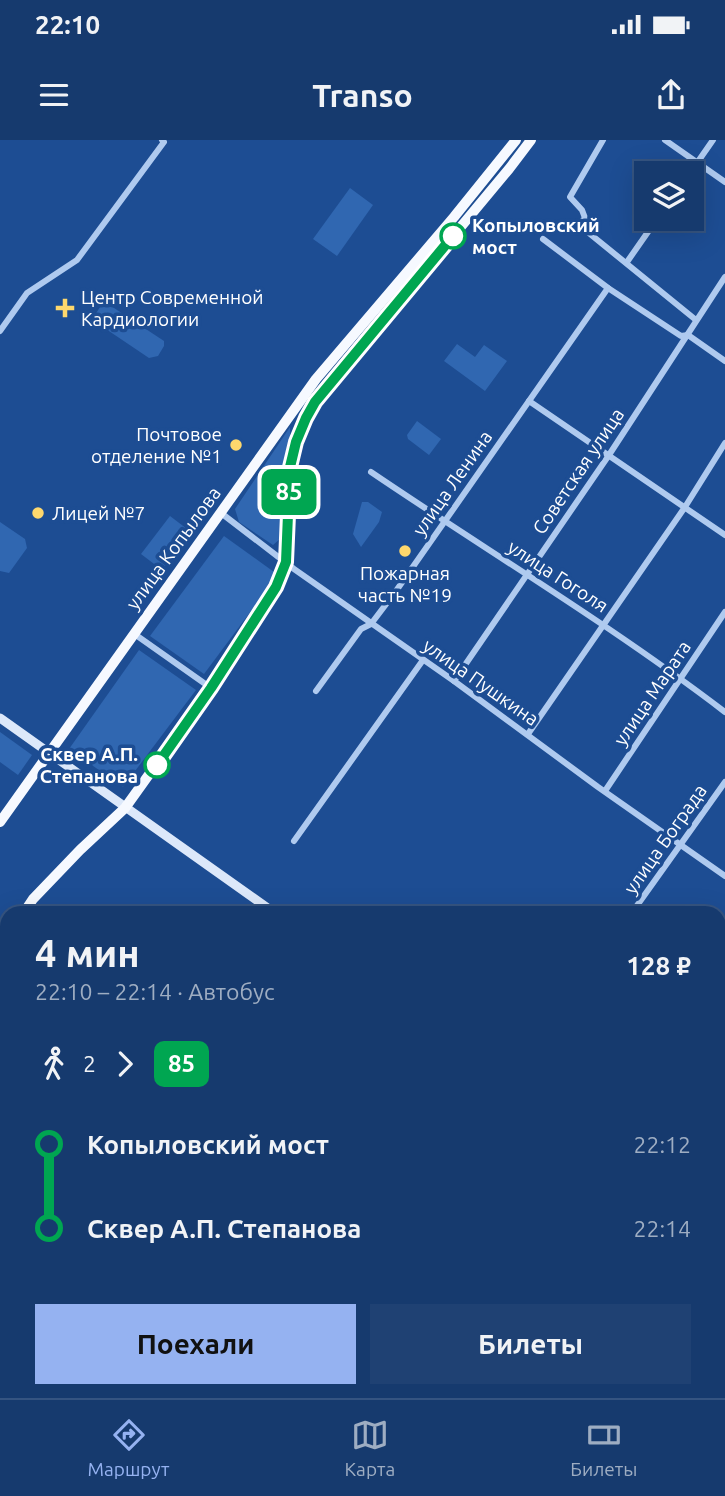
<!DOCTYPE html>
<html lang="ru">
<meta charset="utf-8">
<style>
body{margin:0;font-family:Ubuntu,sans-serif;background:#1f4173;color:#f1f3f6;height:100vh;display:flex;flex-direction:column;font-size:26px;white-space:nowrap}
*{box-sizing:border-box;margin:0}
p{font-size:23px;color:#9eadc2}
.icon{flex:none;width:38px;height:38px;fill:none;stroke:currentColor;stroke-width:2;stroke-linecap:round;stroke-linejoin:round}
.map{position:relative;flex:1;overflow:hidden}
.drawer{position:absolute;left:0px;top:766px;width:726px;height:492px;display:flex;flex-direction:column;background:#163a6e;border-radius:21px 21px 0 0;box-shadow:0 7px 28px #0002,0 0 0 2px #355481}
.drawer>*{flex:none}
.badge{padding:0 14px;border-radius:10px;font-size:24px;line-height:46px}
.fabs{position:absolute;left:634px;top:21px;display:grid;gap:14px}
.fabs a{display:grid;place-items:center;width:70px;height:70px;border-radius:0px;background:#163a6e;box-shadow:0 7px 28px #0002,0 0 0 2px #355481;font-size:35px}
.map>.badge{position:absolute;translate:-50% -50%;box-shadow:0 0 0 4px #fff}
.legs{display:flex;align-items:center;gap:10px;height:77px;padding:0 35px;font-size:23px}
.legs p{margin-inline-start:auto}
.headline{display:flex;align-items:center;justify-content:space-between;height:119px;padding:0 35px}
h1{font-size:38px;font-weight:700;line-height:52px}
.action{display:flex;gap:14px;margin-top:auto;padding:14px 35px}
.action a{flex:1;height:80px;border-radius:0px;background:#95b2f1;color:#111;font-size:28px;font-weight:700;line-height:80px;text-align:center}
.action a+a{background:#1f4173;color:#f1f3f6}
ul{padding:0 35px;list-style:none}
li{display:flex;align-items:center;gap:24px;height:84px;font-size:26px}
li i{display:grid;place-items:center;width:10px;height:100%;margin:0 9px;background:currentColor}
li i::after{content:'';width:18px;height:18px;margin:-9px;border:5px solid;border-radius:50%;background:#163a6e}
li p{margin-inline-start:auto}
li:first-child i{background:linear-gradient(#0000 50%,currentColor 0)}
li:last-child i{background:linear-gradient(currentColor 50%,#0000 0)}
.status{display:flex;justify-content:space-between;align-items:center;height:49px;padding:0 35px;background:#163a6e;direction:ltr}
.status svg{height:19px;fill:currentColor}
header{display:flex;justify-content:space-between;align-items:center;height:91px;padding:0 35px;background:#163a6e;font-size:32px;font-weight:700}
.menu{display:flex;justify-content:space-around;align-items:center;height:98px;border-top:2px solid #355481;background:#163a6e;font-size:19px;color:#9eadc2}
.menu a{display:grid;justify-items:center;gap:4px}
.menu .current{color:#95b2f1}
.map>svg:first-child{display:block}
.green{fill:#3067b1}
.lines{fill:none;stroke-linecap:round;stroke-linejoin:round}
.street{stroke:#afcaef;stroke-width:6}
.secondary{stroke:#dce8fa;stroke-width:9}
.primary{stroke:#f6f9ff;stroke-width:10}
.line-1-casing{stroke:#fff;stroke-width:16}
.line-1{stroke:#00a651;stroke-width:10}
.stop-1-dot{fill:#fff;stroke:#00a651;stroke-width:3.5}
.poi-dot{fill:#fed86d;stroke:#1d4d93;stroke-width:2.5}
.labels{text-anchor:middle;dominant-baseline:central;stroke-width:7;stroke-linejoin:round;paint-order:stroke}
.stop-label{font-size:19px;font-weight:bold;fill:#fff;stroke:#1d4d93;text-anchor:start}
.poi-label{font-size:19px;fill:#fff;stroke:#1d4d93;text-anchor:start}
.street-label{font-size:19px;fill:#fff;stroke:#1d4d93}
</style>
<div class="status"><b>22:10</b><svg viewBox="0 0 49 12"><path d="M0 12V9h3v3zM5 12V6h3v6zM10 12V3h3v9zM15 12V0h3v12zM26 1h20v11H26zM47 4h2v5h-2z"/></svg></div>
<header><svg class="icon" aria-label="menu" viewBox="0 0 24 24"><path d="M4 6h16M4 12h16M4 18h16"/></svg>Transo<svg class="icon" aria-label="share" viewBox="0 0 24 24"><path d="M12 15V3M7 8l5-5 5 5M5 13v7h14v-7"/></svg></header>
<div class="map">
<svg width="725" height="1258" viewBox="0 0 725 1258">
<rect width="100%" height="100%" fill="#1d4d93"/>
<!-- green -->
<g class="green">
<path d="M 350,48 L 373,65 L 337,116 L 313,99 Z"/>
<path d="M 108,164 L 164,201 L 164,206 L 158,216 L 149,218 L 97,183 L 95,175 L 100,167 Z"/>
<path d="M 457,204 L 475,217 L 484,205 L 507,221 L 485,251 L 444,221 Z"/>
<path d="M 417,281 L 441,299 L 429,315 L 408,299 L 407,295 Z"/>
<path d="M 290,287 L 290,299 L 282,329 L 280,399 L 273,405 L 239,382 L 235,369 Z"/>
<path d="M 362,362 L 368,362 L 382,372 L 379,382 L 361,407 L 353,394 Z"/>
<path d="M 170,376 L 191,392 L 162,430 L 141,414 Z"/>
<path d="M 0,382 L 25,399 L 27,408 L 9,433 L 0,431 Z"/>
<path d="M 224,396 L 274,432 L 268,448 L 204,534 L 150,496 Z"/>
<path d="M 139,510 L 196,550 L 123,647 L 69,609 Z"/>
<path d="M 0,592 L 32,615 L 18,635 L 0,622 Z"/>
</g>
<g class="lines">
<!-- street -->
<g class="street">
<path d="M 603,0 L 570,57 L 582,70 L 585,78 L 579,85 L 696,180"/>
<path d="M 665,0 L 725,42"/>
<path d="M 690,33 L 713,0"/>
<path d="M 543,99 L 608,148 L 681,196 L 688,195 L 725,221"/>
<path d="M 627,122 L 657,79"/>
<path d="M 0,191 L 27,153 L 77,120 L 164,2 L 162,0"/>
<path d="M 529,261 L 725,395"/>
<path d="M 371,332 C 489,412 611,485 725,572"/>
<path d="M 221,373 L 294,429 L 454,541 L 598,647 L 725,736"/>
<path d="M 133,493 L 211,548"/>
<path d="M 454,541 L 609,315 L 725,137"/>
<path d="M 316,551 L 361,489 L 371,484 L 396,451 L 608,148"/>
<path d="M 528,594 L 685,367 L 725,303"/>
<path d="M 605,651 L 725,472"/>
<path d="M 294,701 L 423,520"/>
<path d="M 631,774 L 725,642"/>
<path d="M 719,828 L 725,820"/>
<path d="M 719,914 L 725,918"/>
<path d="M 0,941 L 7,946"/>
<path d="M 719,994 L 725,985"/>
<path d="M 0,1021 L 7,1011"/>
<path d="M 0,1153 L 7,1158"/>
<path d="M 719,1156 L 725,1148"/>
<path d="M 0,1187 L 7,1177"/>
<path d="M 137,1251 L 147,1258"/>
<path d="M 215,1251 L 225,1258"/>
<path d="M 450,1251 L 460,1258"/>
<path d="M 696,1251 L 707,1258"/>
<path d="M 65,1258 L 70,1251"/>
<path d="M 272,1258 L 277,1251"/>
<path d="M 416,1258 L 421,1251"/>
<path d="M 534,1258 L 539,1251"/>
<path d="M 646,1258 L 651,1251"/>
</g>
<!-- secondary -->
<g class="secondary">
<path d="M 0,578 L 276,774"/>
<path d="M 719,1088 L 725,1092"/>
</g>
<!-- primary -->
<g class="primary">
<path d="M 0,682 L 316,239 L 454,77 L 516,0"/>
<path d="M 23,774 L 33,759 L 80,710 L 125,668 L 211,548 L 269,461 L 286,422 L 290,327 L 296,301 L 306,278 L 315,262 L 509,29 L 531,0"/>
<path d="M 0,808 L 7,797"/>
<path d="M 0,1098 L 7,1103"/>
<path d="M 0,1117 L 7,1122"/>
<path d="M 0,1138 L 7,1142"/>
<path d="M 165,1251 L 175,1258"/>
<path d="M 186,1251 L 195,1258"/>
<path d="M 210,1251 L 214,1258"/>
</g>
</g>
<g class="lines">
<!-- line-1 casing -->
<g class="line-1-casing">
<path id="line-1" d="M 157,625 L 211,548 L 276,447 L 286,422 L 290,327 L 296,302 L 306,278 L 315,262 L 453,96"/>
</g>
<!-- line-1 -->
<use href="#line-1" class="line-1"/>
</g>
<!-- markers -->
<g class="stop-1-dot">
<circle cx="453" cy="96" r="12"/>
<circle cx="157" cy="625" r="12"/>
</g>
<g class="poi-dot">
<path d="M61.5 157.5h7v7h7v7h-7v7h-7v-7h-7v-7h7z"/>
<circle cx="236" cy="305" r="7"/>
<circle cx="38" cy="373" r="7"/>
<circle cx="405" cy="411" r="7"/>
</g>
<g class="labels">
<!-- stop labels -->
<g class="stop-label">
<text x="472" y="85">Копыловский<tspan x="472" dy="22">мост</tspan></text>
<text x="138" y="614" text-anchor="end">Сквер А.П.<tspan x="138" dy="22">Степанова</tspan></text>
</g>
<!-- poi labels -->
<g class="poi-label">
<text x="81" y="157">Центр Современной<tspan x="81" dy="22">Кардиологии</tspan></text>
<text x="222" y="294" text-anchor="end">Почтовое<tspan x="222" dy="22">отделение №1</tspan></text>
<text x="52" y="373">Лицей №7</text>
<text x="405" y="433" text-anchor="middle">Пожарная<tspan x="405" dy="22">часть №19</tspan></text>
</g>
<!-- street labels -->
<g class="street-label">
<text transform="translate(578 331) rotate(-56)">Советская улица</text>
<text transform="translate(452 343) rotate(-55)">улица Ленина</text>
<text transform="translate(173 408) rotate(-54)">улица Копылова</text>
<text transform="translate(558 436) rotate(33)">улица Гоголя</text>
<text transform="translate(481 542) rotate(35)">улица Пушкина</text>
<text transform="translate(652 553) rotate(-56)">улица Марата</text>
<text transform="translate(665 699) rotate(-55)">улица Бограда</text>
</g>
</g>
</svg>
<div class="fabs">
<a><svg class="icon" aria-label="layers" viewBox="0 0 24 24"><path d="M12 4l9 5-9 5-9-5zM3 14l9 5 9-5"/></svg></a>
</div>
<b class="badge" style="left:289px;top:352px;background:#00a651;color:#fff">85</b>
<section class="drawer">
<div class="headline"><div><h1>4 мин</h1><p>22:10 – 22:14 · Автобус</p></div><b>128 ₽</b></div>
<div class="legs"><svg class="icon" aria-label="walk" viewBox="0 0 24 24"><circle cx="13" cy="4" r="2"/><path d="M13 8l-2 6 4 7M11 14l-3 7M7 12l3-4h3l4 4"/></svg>2<svg class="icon" aria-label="forward" viewBox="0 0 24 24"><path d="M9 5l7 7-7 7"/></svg><b class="badge" style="background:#00a651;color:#fff">85</b></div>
<ul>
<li><i style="color:#00a651"></i><b>Копыловский мост</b><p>22:12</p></li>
<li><i style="color:#00a651"></i><b>Сквер А.П. Степанова</b><p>22:14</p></li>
</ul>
<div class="action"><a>Поехали</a><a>Билеты</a></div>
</section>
</div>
<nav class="menu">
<a class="current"><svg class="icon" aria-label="directions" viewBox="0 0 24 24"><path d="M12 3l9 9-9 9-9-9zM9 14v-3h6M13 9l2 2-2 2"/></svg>Маршрут</a>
<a><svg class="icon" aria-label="map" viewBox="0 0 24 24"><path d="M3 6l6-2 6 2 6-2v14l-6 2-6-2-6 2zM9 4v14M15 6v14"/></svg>Карта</a>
<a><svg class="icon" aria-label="tickets" viewBox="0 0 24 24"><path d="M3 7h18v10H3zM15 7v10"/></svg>Билеты</a>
</nav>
